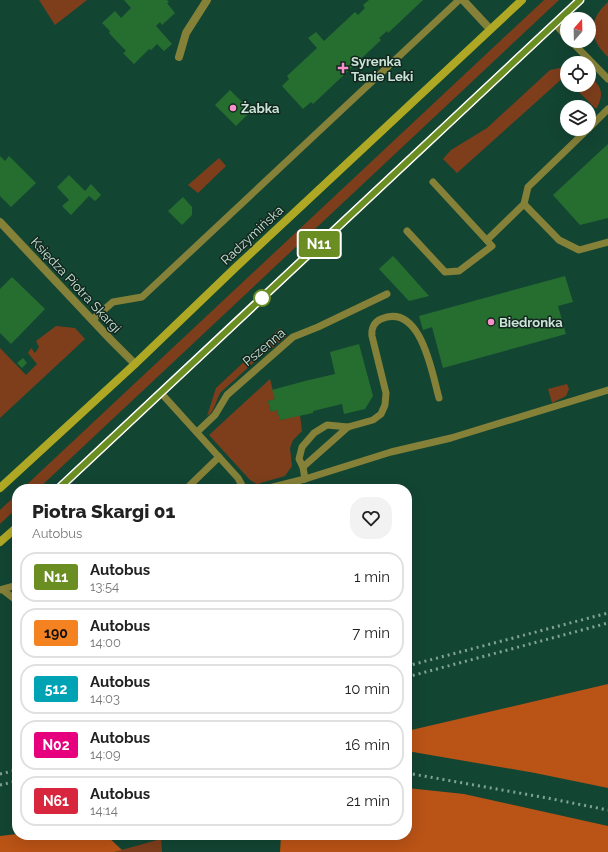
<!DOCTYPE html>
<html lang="pl">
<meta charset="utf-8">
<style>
body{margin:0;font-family:Raleway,sans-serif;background:#f2f2f2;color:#222;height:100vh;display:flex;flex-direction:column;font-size:15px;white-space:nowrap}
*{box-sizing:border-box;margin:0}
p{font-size:13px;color:#767676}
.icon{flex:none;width:22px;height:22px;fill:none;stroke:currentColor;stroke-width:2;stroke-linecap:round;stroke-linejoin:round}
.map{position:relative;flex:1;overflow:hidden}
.sheet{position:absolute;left:12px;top:484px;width:400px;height:356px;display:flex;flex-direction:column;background:#fff;border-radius:16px;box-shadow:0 4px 16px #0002}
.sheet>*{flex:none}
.badge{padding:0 8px;border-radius:3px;font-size:14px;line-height:26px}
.needle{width:26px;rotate:20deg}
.fabs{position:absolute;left:560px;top:12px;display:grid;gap:8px}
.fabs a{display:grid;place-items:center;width:36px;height:36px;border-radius:50%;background:#fff;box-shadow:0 4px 16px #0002;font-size:20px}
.map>.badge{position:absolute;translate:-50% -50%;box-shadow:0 0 0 2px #fff}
.round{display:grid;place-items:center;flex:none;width:42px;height:42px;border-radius:16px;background:#f2f2f2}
.summary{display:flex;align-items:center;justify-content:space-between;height:68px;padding:0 20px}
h1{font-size:19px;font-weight:800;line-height:30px}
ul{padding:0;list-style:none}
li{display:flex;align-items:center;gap:12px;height:50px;margin:0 8px 6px;padding:0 12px;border:2px solid #e0e0e0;border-radius:16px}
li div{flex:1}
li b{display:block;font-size:15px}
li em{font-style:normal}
li .badge{min-width:44px;font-weight:700;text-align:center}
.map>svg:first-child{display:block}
.green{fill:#7e3e1c}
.forest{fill:#ba5316}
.building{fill:#266e30}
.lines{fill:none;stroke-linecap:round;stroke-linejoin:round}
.lane{stroke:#858139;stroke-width:7}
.street{stroke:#858139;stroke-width:8}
.secondary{stroke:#afa825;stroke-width:8}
.rail{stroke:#80a394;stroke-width:3;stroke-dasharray:2 4;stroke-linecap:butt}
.line-casing{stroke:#fff;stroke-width:9}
.line{stroke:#6b8e23;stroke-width:6}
.poi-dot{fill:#f890cb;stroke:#12271e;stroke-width:1.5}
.stop-dot{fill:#fff;stroke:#6b8e23;stroke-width:2}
.labels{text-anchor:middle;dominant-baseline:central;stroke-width:3;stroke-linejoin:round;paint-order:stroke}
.poi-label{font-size:13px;font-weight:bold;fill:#cbe4d8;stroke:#12271e;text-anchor:start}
.street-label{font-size:13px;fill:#cbe4d8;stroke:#12271e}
</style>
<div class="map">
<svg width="608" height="852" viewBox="0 0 608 852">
<rect width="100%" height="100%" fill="#134533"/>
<!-- green -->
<g class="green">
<path d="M 39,0 L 87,0 L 55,25 Z"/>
<path d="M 544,0 L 559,0 L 38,489 L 22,489 Z"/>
<path d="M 608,2 L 608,57 C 588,38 588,20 608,2 Z"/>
<path d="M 565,67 L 567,67 L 567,80 L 564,77 L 457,173 L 443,159 L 451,150 L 487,128 L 550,70 Z"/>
<path d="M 591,77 C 602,88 604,93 597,108 L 595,108 L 572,85 L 589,85 L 589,78 Z"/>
<path d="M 219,158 L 226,166 L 198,193 L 188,185 Z"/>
<path d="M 56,326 L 75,328 L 85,339 L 0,418 L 0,348 L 26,375 L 37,364 L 28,353 L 31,348 L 35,353 L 39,347 L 36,341 Z"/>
<path d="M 280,328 L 287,336 L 253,363 L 220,393 L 212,412 L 207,416 L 216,388 L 247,359 L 250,361 L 264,348 L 262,345 Z"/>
<path d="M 270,379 L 275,399 L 268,401 L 271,412 L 277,410 L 280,420 L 300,415 L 302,431 L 293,440 L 290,448 L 292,466 L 285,476 L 257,484 L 250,480 L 209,435 Z"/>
<path d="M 567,384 L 569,389 L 566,396 L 552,403 L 548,389 Z"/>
<path d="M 17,494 L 17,508 L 0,524 L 0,510 Z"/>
<path d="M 161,839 L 162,852 L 114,852 Z"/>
</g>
<!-- forest -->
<g class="forest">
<path d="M 608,684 L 608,788 L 535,773 L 407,751 L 407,731 Z"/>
<path d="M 407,788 L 464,794 L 608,826 L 608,852 L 280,852 L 281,835 L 407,835 Z"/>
<path d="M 17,834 L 17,835 L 106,835 L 122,850 L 114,852 L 0,852 L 0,836 Z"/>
</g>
<!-- building -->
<g class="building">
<path d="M 124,0 L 167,0 L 169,2 L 167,3 L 175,13 L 162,25 L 160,22 L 156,26 L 172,44 L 164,51 L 157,44 L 151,50 L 149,49 L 134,64 L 123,53 L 126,51 L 109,33 L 110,31 L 102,23 L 115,11 L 121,18 L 131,8 Z"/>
<path d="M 369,0 L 423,0 L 388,33 L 387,31 L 379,38 L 381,40 L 313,104 L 311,102 L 303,109 L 282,86 L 289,79 L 287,76 L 317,48 L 308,38 L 316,32 L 324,41 L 355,12 L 358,15 L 365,8 L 363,5 Z"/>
<path d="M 230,90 L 251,111 L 236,126 L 215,105 Z"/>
<path d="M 608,144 L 608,218 L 580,225 L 553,195 Z"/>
<path d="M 0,156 L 5,161 L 9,156 L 36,183 L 11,207 L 0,196 Z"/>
<path d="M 69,175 L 85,191 L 91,184 L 101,195 L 95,201 L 89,196 L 71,215 L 62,206 L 69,200 L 57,187 Z"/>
<path d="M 183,197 L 192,207 L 192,215 L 182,225 L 168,211 Z"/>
<path d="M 393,256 L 396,259 L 429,296 L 409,301 L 379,269 Z"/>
<path d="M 565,276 L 573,302 L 558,306 L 566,334 L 443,368 L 432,327 L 423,330 L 419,316 Z"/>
<path d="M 12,277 L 45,309 L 11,344 L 0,333 L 0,289 Z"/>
<path d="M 359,344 L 373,396 L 365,409 L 344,414 L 342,404 L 313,411 L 313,413 L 280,420 L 277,410 L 271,412 L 268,401 L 275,399 L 272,390 L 305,381 L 335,374 L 330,352 Z"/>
<path d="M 23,358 L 27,363 L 22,368 L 17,363 Z"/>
</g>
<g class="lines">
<!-- lane -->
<g class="lane">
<path d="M 555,24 L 567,37"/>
<path d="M 571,41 L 608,79"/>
<path d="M 589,128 L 608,109"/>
<path d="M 588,129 L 528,187 L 524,204 L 559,240 L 579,250 L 608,242"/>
<path d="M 407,231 L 445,272 L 459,271 L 492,246 L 433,182"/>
<path d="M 487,240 L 524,204"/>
<path d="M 92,320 L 113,302 L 142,297 L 459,0"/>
<path d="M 161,393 L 238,478 L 244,489"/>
<path d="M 197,432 L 215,415 L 227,395 L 293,337 L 318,327 L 387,294"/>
<path d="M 303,467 L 299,459 L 302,447 L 314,433 L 327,425 L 348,427"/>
<path d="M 305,479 L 303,467 L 348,427 L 373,420 L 381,414 L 385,405 L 386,393 L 372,336 C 371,329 374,322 381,319 C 421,302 432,373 439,398"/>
<path d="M 186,489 L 219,457"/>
<path d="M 265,489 L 305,479 L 391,452 L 451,438 L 608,390"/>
<path d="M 0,590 L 17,585"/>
<path d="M 3,590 L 17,601"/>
</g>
<!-- street -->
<g class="street">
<path d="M 463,0 L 490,29"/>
<path d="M 179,57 L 186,33 L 207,0"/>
<path d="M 0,222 L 111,340 L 135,364"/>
</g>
<!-- secondary -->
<g class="secondary">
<path d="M 0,488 L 135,364 L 235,268 L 522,0"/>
<path d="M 58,489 L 580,0"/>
<path d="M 0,542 L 17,527"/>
</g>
<!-- rail -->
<g class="rail">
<path d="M 407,666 L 608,613"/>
<path d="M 407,677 L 608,623"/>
<path d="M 407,773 L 547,798 L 608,810"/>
<path d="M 0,774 L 17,770"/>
<path d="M 0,785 L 17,781"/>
</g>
</g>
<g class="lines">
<!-- line casing -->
<g class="line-casing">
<path id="line" d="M 58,489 L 580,0"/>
</g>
<!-- line -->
<use href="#line" class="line"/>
</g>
<!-- markers -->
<g class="poi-dot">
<path d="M341 62h4v4h4v4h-4v4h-4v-4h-4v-4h4z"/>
<circle cx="233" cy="108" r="4"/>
<circle cx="491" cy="322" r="4"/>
</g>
<circle class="stop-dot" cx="262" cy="298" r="8"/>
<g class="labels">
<!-- poi labels -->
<g class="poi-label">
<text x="351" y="61">Syrenka<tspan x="351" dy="15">Tanie Leki</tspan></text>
<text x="241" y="108">Żabka</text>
<text x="499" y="322">Biedronka</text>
</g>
<!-- street labels -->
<g class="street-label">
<text transform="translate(252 235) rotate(-43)">Radzymińska</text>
<text transform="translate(76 285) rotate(47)">Księdza Piotra Skargi</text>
<text transform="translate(264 347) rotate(-40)">Pszenna</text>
</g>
</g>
</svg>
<div class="fabs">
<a><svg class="needle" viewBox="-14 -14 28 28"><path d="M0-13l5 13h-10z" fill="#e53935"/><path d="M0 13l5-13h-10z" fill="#767676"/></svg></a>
<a><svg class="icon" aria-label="locate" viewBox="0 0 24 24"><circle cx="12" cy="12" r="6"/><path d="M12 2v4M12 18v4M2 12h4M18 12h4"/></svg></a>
<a><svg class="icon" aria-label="layers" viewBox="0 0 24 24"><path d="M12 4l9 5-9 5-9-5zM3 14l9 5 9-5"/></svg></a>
</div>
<b class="badge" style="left:319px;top:244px;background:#6b8e23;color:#fff">N11</b>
<section class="sheet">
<div class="summary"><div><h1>Piotra Skargi 01</h1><p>Autobus</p></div><a class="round"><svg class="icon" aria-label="heart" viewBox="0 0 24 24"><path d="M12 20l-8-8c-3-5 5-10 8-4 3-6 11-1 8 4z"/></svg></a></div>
<ul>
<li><span class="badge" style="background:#6b8e23;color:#fff">N11</span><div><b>Autobus</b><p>13:54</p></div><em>1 min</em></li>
<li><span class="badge" style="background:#f58220;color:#111">190</span><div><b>Autobus</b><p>14:00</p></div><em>7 min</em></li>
<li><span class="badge" style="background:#00a3b4;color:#fff">512</span><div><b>Autobus</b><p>14:03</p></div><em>10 min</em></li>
<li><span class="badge" style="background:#e6007e;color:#fff">N02</span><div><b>Autobus</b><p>14:09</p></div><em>16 min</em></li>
<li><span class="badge" style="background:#d7263d;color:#fff">N61</span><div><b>Autobus</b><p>14:14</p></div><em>21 min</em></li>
</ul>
</section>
</div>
